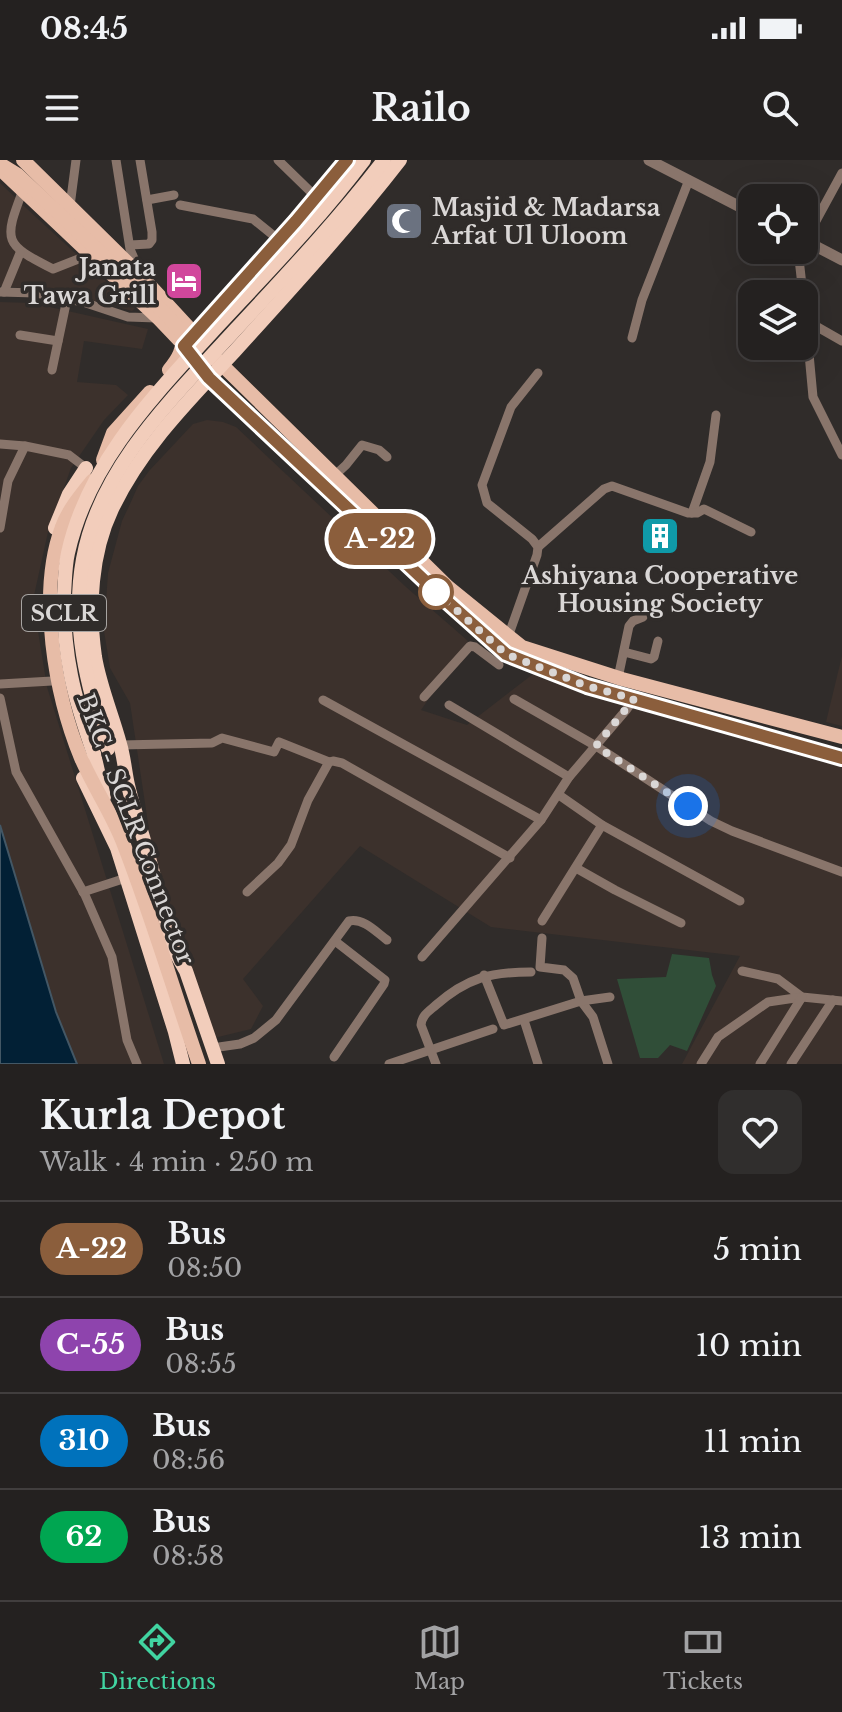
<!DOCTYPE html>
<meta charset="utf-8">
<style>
body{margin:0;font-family:"Libre Baskerville",serif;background:#302e2d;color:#f1f3f6;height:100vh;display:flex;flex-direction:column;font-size:30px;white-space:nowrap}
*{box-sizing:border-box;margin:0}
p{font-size:26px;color:#a3a3a5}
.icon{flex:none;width:44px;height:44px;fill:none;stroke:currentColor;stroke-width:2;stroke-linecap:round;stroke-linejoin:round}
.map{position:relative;height:904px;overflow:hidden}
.panel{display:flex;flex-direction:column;background:#242120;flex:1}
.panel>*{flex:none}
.badge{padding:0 16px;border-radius:26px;font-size:28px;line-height:52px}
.fabs{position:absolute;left:738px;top:24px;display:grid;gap:16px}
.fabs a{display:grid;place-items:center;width:80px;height:80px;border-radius:16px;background:#242120;box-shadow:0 8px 32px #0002,0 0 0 2px #413e3e;font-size:40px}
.you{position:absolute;width:40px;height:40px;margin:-20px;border:6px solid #fff;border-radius:50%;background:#1a73e8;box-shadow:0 0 0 12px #1a73e833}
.map>.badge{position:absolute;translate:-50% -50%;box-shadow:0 0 0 4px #fff}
.round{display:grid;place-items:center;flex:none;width:84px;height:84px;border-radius:16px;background:#302e2d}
.summary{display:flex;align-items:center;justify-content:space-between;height:136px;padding:0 40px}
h1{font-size:38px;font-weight:700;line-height:60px}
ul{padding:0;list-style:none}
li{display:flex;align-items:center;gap:24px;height:96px;padding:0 40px;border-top:2px solid #413e3e}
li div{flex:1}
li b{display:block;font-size:30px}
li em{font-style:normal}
li .badge{min-width:88px;font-weight:700;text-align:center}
.status{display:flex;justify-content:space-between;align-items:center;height:56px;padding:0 40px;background:#242120;direction:ltr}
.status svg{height:22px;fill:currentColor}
header{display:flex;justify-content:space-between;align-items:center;height:104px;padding:0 40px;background:#242120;font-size:36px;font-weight:700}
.tabs{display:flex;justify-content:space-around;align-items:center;height:112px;border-top:2px solid #413e3e;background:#242120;font-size:22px;color:#a3a3a5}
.tabs a{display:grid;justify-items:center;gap:4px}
.tabs .active{color:#41d4a1}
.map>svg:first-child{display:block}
.built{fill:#3c312c}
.green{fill:#304e38}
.water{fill:#022035;stroke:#435765;stroke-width:2}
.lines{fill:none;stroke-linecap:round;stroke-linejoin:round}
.minor{stroke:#89756b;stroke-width:9}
.tertiary{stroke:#89756b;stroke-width:11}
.primary{stroke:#e7bca7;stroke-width:14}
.trunk{stroke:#f2cdbb;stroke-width:14}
.primary-bridge{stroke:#e7bca7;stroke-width:14}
.trunk-bridge{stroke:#f2cdbb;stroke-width:14}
.line-casing{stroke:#fff;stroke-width:18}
.line{stroke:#8b5e3c;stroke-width:12}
.walk{stroke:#dad7d6;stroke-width:8;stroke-dasharray:0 14.4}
.stop-dot{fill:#fff;stroke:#8b5e3c;stroke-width:4}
.labels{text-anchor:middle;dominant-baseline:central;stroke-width:7;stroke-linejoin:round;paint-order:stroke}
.shield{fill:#302c2a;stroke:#a7a4a2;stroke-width:2}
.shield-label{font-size:22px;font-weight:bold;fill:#dad7d6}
.poi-label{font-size:24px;font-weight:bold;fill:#dad7d6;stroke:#302c2a;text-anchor:start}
.street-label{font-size:24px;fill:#dad7d6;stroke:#302c2a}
</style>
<div class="status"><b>08:45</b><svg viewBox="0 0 49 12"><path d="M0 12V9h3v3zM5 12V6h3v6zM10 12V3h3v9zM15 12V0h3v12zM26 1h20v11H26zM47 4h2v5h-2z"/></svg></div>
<header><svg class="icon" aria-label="menu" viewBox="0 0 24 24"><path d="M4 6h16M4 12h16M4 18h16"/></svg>Railo<svg class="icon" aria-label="search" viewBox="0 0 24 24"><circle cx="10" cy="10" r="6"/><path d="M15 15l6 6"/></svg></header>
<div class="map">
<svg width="842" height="904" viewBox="0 0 842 904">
<rect width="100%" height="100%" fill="#302c2a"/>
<!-- built -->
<g class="built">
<path d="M 0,23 L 26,48 L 135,148 L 132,151 L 62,132 L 0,126 Z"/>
<path d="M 0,142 L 32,143 L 148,169 L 142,189 L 84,181 L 77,222 L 116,225 L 128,235 L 104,260 L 71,308 L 48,372 L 33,440 L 47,527 L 164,904 L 77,904 L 56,852 L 0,676 Z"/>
<path d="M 207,260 L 223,262 L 236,267 L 406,427 L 468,481 L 421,550 L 467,565 L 537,511 L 842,602 L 842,904 L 682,904 L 740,796 L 491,767 L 360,686 L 243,819 L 263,846 L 251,869 L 210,879 L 152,690 L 130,543 L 110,508 L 104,471 L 108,413 L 122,361 L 130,344 L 138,326 L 149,311 L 193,264 Z"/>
<path d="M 842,496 L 842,566 L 826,562 Z"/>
</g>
<!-- green -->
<path class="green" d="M 672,794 L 709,798 L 712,815 L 716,826 L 687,891 L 670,885 L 658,898 L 640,898 L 617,819 L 666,817 Z"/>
<!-- water -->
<path class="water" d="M 0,665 L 56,852 L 77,904 L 0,904 Z"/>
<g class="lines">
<!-- minor -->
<g class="minor">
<path d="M 116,0 L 130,89 L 139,110"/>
<path d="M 278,0 L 316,37"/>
<path d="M 23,30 C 3,82 4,84 53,109 L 91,94"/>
<path d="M 147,40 L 174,35"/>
<path d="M 180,45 L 253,59 L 279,80"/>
<path d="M 70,46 L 76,0"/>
<path d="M 805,81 L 842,13"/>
<path d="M 130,85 L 149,84 L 152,80 L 152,72 L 140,0"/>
<path d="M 798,90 L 803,134"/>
<path d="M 0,132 L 36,133 L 83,142 L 128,157 L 157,158"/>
<path d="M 4,132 L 20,93"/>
<path d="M 804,140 L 813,237 L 842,295"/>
<path d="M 807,161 L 842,181"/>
<path d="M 20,175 L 58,181"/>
<path d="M 632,178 L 642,140 L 689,20"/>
<path d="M 52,210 L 67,139"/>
<path d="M 0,284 L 25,286 L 69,295 L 86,308"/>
<path d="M 334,316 L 346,305 L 362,285 L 379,290 L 387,297"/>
<path d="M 692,353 L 710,302 L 716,255"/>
<path d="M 0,368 L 8,321 L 25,286"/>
<path d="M 538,387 L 604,329 L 612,326 L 688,353 L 697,353 L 704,349 L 751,372"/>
<path d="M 508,477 L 537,395 L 538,387 L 532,379 L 487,343 L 482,325 L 511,247 L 538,213"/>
<path d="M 624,492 L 651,499 L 654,497 L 658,481"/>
<path d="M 618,518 L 629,466 L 633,461 L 643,457 L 647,444"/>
<path d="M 0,524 L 52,521"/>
<path d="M 424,537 L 470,486 L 475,487 L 499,505"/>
<path d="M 0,538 L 16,612 L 85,735 L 112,797 L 127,880 L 137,904"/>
<path d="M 514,539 L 596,586 L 711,661 L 732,671 L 842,712"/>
<path d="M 323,540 L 541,660"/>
<path d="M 449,545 L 569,617"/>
<path d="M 121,585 L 212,583 L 222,578 L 274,592 L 279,582 L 329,602"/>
<path d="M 559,635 L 602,665 L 740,741"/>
<path d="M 576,708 L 615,730 L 681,763"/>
<path d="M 83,732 L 126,718"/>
<path d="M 247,732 L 278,703 L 291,685 L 308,640 L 329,602 L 333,601 L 342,603 L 510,698"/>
<path d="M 542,761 L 602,665"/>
<path d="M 542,778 L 540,807 L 564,810 L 573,818 L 581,841 L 593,857 L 608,904"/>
<path d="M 422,797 L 541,660 L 569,617 L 627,549 L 634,539"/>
<path d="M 742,811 L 778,819 L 802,837 L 842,841"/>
<path d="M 484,815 L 504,865 L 581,841 L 610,837"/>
<path d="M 524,860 L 538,904"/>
<path d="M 212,888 L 240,884 L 254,878 L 276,860 L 349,761 C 364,758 376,772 387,780"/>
<path d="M 334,897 L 384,824 L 385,820 L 335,781"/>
<path d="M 389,904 L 493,869"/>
<path d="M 436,904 L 421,865 C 422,855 428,852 436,845 C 467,818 490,812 531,812"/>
<path d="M 701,904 L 718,877 L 768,842 L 802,837"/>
<path d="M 760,904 L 802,837"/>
<path d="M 791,904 L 833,840"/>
</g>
<!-- tertiary -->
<g class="tertiary">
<path d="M 649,0 L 752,53"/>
<path d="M 804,80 L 842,100"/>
</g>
<!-- primary -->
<g class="primary">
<path d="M 23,0 L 142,117 L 201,181"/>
<path d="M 0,9 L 159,159 L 179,180"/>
<path d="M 214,197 L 448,427 L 522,487 L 622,519 L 842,577"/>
<path d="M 202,208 L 222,230 L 319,322 L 441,436 L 506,494 L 587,526 L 842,598"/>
</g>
<!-- trunk -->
<g class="trunk">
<path d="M 184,186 L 296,61 L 347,0"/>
<path d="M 55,368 L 69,334 L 86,308"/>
<path d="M 94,594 L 104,637"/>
<path d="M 83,618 L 117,688 L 175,872 L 183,904"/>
<path d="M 218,904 L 186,811 L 173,788 C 163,751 154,714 143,677 C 138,660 132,643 128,625 C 125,612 124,597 120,584 C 112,554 100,527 95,497 C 88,448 91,393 112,349 C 141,288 189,240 234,192 C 291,129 348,67 400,0"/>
</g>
<!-- primary-bridge -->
<g class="primary-bridge">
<path d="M 0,4 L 18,15 L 167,155 L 183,174 C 183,190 179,198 169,210"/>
<path d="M 103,300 L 113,273 L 150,232"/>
<path d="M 92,321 C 81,335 68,350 62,367 C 37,433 55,535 81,598 C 94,628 113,655 124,685 C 152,757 174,832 199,904"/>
</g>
<!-- trunk-bridge -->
<g class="trunk-bridge">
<path d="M 108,589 C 87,528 71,464 83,399 C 100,306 175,236 236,169 C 287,114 338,60 384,0"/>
<path d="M 94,594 C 74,538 63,495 64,435 C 65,421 65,406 68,393 C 88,303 152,238 212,172 C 264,116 318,61 364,0"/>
</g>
</g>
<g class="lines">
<!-- line casing -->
<g class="line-casing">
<path id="line" d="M 347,0 L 296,61 L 184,186 L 209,218 L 441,436 L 506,494 L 587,526 L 842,598"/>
</g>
<!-- line -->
<use href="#line" class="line"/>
<!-- walk -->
<path class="walk" d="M 436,432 L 506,494 L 587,526 L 634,539 L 596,586 L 688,646"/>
</g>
<!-- icons -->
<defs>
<g id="mosque-square" transform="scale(2)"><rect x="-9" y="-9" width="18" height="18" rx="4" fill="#6b7280" stroke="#302c2a"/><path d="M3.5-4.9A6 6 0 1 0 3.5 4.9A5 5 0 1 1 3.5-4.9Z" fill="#fff"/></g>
<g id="hotel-square" transform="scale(2)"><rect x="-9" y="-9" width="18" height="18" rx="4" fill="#d1479c" stroke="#302c2a"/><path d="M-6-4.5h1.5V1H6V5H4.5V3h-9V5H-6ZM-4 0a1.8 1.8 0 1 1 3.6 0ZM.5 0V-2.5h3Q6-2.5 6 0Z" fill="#fff"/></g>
<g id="building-square" transform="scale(2)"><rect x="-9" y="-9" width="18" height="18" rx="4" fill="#0f9aa8" stroke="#302c2a"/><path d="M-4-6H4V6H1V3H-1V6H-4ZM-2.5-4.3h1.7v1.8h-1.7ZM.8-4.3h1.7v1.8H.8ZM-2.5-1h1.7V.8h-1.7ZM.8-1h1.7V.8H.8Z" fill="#fff"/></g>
</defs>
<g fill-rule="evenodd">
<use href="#mosque-square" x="404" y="61"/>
<use href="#hotel-square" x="184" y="121"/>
<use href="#building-square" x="660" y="376"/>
</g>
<!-- markers -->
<circle class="stop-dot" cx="436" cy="432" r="16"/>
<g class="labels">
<!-- shield labels -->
<rect class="shield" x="22" y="435" width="84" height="36" rx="6"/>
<g class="shield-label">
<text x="64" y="453">SCLR</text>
</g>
<!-- poi labels -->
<g class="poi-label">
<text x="432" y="47">Masjid &amp; Madarsa<tspan x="432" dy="28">Arfat Ul Uloom</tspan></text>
<text x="156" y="107" text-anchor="end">Janata<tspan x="156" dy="28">Tawa Grill</tspan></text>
<text x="660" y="415" text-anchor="middle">Ashiyana Cooperative<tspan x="660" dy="28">Housing Society</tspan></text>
</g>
<!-- street labels -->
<g class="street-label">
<text transform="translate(136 669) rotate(69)">BKC - SCLR Connector</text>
</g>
</g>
</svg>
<div class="fabs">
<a><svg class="icon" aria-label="locate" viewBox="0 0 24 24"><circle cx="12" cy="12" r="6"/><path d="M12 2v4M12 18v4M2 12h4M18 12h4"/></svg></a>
<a><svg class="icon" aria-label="layers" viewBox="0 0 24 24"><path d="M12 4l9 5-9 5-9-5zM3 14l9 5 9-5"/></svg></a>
</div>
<div class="you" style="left:688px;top:646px"></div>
<b class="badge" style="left:380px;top:379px;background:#8b5e3c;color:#fff">A-22</b>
</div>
<section class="panel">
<div class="summary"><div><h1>Kurla Depot</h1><p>Walk · 4 min · 250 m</p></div><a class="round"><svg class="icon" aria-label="heart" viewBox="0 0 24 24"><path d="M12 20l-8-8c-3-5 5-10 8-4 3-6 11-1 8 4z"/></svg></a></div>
<ul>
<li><span class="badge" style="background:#8b5e3c;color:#fff">A-22</span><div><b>Bus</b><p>08:50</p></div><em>5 min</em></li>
<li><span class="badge" style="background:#8e44ad;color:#fff">C-55</span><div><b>Bus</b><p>08:55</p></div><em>10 min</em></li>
<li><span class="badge" style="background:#0072bc;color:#fff">310</span><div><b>Bus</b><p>08:56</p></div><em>11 min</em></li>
<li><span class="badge" style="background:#00a651;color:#fff">62</span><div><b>Bus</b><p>08:58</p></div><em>13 min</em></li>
</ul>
</section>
<nav class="tabs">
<a class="active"><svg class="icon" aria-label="directions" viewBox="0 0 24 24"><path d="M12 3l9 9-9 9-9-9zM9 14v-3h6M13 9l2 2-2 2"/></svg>Directions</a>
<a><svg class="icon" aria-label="map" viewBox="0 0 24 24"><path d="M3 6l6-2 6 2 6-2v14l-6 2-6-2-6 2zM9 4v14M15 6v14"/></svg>Map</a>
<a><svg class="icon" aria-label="tickets" viewBox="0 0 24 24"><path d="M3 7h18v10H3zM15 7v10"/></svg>Tickets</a>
</nav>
